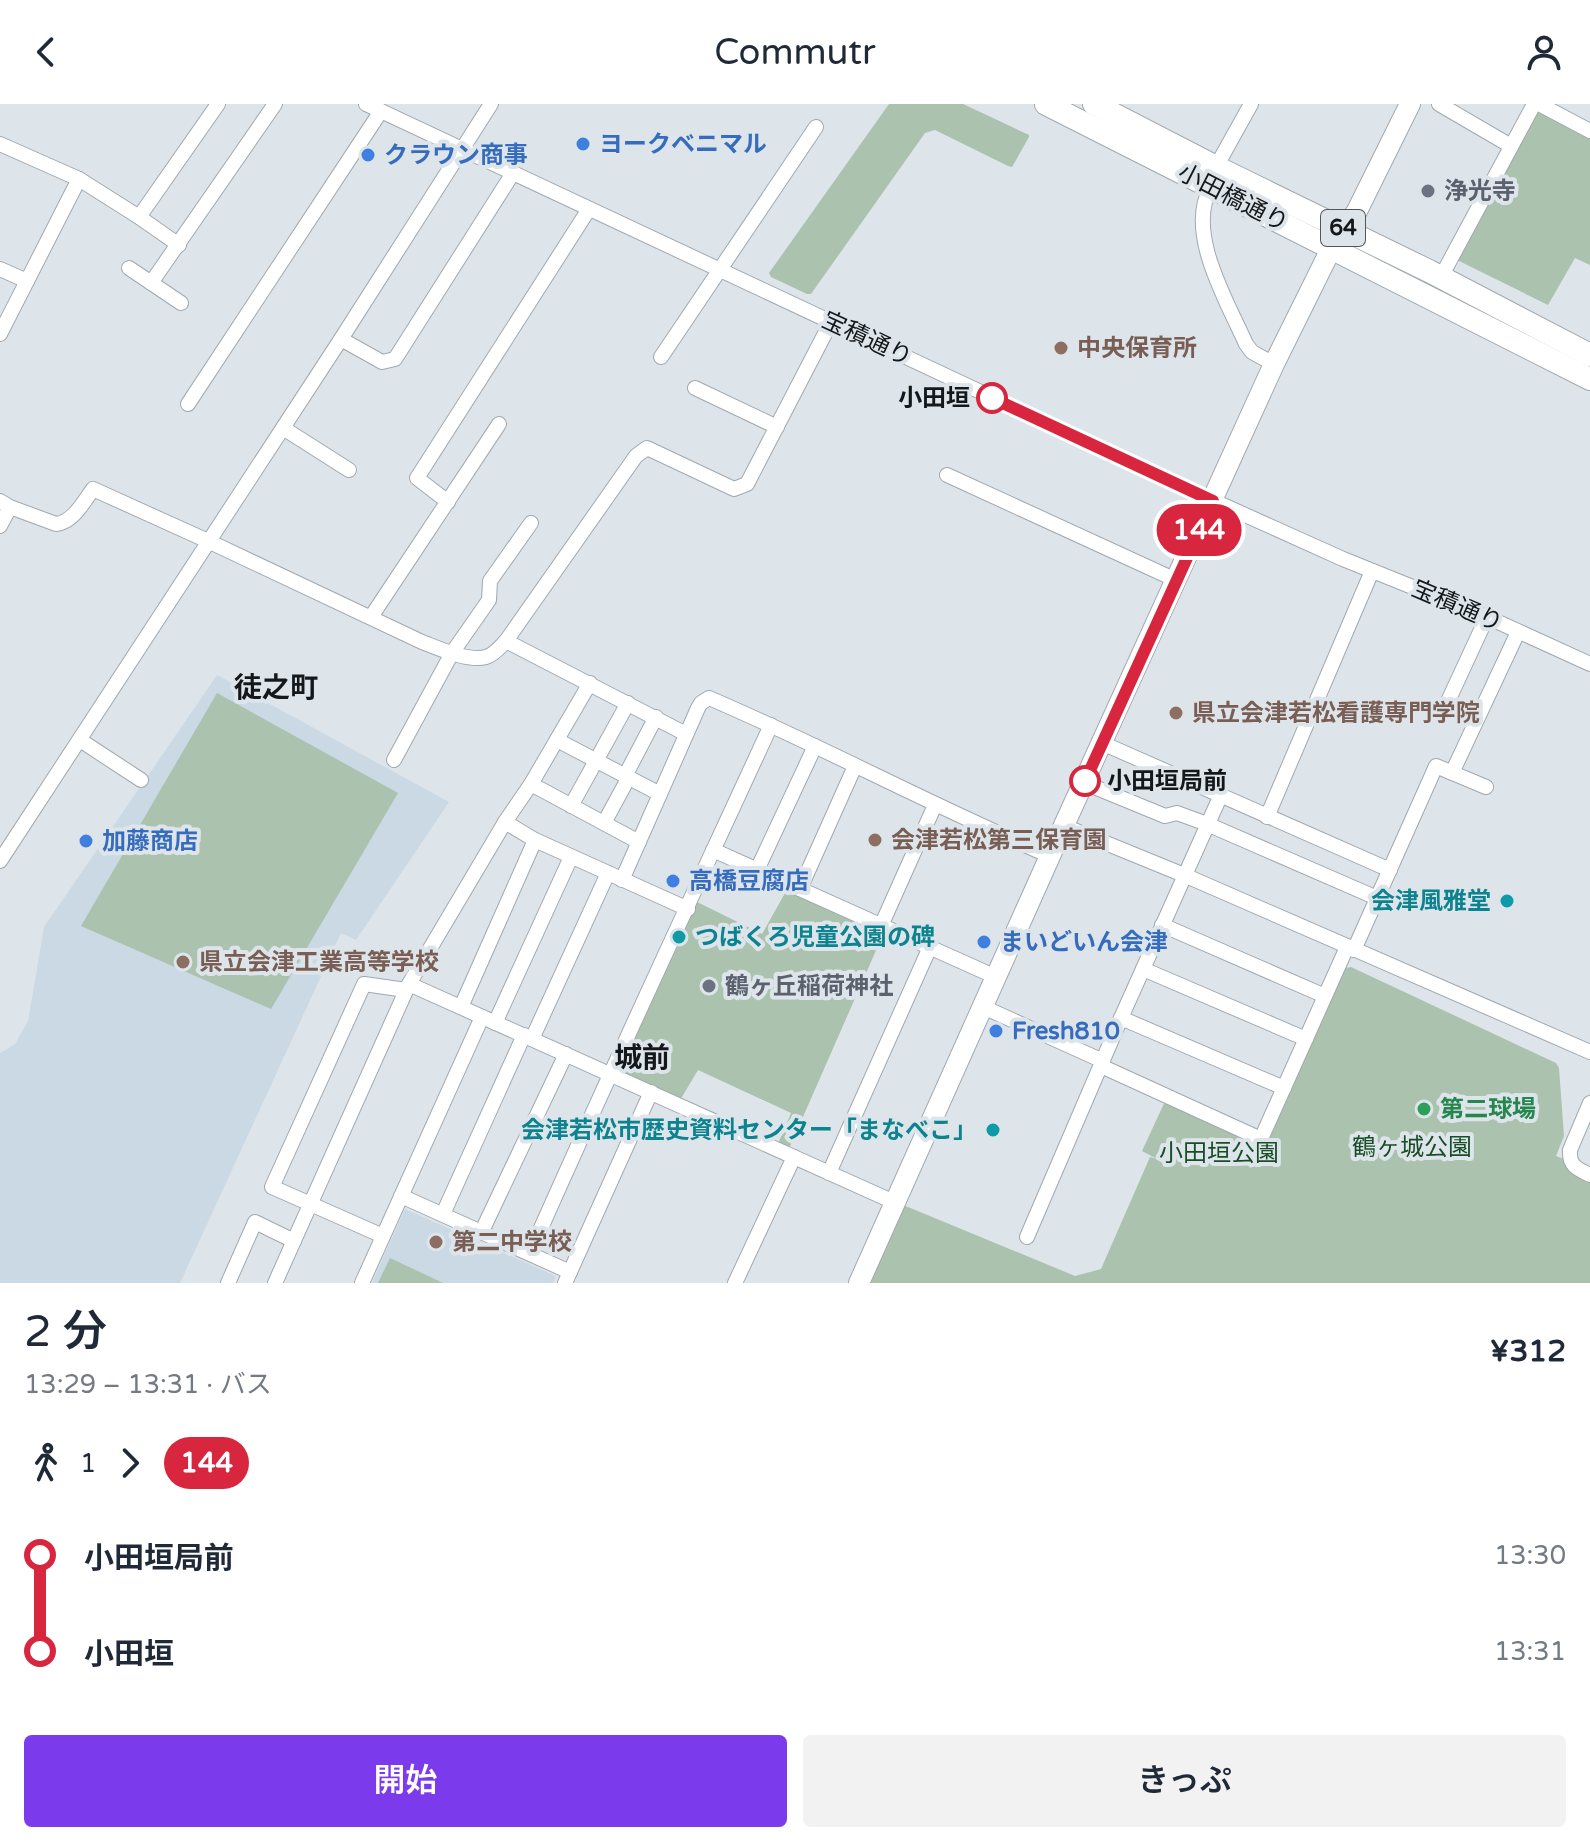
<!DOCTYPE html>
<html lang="ja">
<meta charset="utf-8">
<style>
body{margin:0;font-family:"Varela Round","Noto Sans JP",sans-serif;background:#f2f2f3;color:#1f2937;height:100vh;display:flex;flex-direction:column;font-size:30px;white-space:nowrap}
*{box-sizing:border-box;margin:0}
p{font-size:26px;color:#747a83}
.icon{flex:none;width:44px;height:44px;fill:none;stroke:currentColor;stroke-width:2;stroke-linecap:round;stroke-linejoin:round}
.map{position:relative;height:1179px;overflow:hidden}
.details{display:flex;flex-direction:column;background:#fff;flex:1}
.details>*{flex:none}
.badge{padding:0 16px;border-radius:26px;font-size:28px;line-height:52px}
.map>.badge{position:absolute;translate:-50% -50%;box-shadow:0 0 0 4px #fff}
.legs{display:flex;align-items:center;gap:12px;height:88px;padding:0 24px;font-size:26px}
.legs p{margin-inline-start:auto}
.overview{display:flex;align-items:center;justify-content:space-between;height:136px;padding:0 24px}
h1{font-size:44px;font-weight:600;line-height:60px}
.button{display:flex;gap:16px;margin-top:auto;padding:16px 24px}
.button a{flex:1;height:92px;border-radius:8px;background:#7c3aed;color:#fff;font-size:32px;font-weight:600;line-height:92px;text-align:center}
.button a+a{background:#f2f2f3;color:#1f2937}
ul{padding:0 24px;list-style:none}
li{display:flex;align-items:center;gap:28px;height:96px;font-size:30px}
li i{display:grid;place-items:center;width:12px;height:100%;margin:0 10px;background:currentColor}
li i::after{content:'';width:20px;height:20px;margin:-10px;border:6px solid;border-radius:50%;background:#fff}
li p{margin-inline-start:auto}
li:first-child i{background:linear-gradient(#0000 50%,currentColor 0)}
li:last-child i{background:linear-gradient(currentColor 50%,#0000 0)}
header{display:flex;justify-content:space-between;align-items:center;height:104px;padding:0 24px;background:#fff;font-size:36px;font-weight:600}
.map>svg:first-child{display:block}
.built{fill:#cad9e4}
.green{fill:#aac2ae}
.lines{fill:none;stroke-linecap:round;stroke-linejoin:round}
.street-casing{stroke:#a1a9ae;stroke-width:16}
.secondary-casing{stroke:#a1a9ae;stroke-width:22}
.primary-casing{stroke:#a1a9ae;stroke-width:24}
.street{stroke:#fff;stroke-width:14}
.secondary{stroke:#fff;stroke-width:20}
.primary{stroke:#fff;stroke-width:22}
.line-1-casing{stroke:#fff;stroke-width:18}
.line-1{stroke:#d7263d;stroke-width:12}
.shop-dot{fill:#3f7fe0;stroke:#dde5eb;stroke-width:3}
.worship-dot{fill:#6b7280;stroke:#dde5eb;stroke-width:3}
.education-dot{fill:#8d6e63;stroke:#dde5eb;stroke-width:3}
.stop-1-dot{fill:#fff;stroke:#d7263d;stroke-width:4}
.culture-dot{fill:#0f9aa8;stroke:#dde5eb;stroke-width:3}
.leisure-dot{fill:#2e9e5b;stroke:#dde5eb;stroke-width:3}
.labels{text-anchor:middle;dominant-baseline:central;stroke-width:8;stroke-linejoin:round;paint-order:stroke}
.shield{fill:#dde5eb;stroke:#515659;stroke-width:2}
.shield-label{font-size:22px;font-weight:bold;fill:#15181a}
.shop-label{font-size:24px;font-weight:bold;fill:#366cbe;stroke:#dde5eb;text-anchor:start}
.worship-label{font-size:24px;font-weight:bold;fill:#5b616d;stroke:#dde5eb;text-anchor:start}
.street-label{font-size:24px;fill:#15181a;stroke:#dde5eb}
.education-label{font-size:24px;font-weight:bold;fill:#785e54;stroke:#dde5eb;text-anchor:start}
.stop-label{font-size:24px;font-weight:bold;fill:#15181a;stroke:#dde5eb;text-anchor:end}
.culture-label{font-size:24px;font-weight:bold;fill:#0d838f;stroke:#dde5eb;text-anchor:end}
.leisure-label{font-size:24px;font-weight:bold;fill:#27864d;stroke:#dde5eb;text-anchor:start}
.park-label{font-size:24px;fill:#184d26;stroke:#dde5eb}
.quarter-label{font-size:28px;font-weight:bold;fill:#15181a;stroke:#dde5eb}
</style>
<header><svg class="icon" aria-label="back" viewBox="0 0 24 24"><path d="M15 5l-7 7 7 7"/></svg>Commutr<svg class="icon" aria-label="person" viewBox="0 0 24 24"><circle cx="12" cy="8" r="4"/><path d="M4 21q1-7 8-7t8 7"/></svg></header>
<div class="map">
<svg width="1590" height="1179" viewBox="0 0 1590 1179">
<rect width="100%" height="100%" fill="#dde5eb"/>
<!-- built -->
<g class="built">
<path d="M 217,571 L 449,698 L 356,836 L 341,829 L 180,1179 L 0,1179 L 0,949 L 15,940 L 28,917 L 44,823 Z"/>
<path d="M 405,1105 L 556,1172 L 553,1179 L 372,1179 Z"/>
</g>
<!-- green -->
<g class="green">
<path d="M 889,0 L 963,0 L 1029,31 L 1029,33 L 1012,63 L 1008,62 L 935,26 L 925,29 L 811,190 L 807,190 L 771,173 L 769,169 Z"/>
<path d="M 1538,5 L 1590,33 L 1590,161 L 1575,154 L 1548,201 L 1455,155 Z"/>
<path d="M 217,589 L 398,689 L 271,905 L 81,822 Z"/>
<path d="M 789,782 L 885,826 L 788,1047 L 777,1042 L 791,1009 L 698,966 L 679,998 L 620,970 L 619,957 L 693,796 L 762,830 Z"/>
<path d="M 1351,863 L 1556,959 L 1559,964 L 1564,1032 L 1556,1052 L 1590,1065 L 1590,1179 L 861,1179 L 896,1098 L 1075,1172 L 1101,1165 L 1150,1053 L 1157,1055 L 1142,1047 L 1167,993 L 1264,1036 L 1340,865 Z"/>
<path d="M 390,1154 L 443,1179 L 378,1179 Z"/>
</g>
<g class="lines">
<!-- street casing -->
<g class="street-casing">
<g id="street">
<path d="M 366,0 L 1194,388 L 1343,455 L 1487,513 L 1590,560"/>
<path d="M 1439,0 L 1511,42"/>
<path d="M 1539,0 L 1590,27"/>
<path d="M 0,40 L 79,75 L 139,113 L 179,141"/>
<path d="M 1216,63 L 1251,0"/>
<path d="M 1211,83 C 1185,128 1227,197 1246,240 L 1252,248 L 1274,260"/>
<path d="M 139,113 L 218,0"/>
<path d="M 129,164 L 181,199"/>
<path d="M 0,165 L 27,177"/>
<path d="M 1441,173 L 1533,2 L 1535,0"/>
<path d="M 151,179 L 275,0"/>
<path d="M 0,230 L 79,75"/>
<path d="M 341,235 L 382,258 L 395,255 L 513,69"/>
<path d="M 661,253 L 816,23"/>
<path d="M 695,284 L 777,323"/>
<path d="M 188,300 L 381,7"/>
<path d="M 283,324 L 349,366"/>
<path d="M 947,371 L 1176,476"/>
<path d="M 0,397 L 10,403 L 56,420 C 73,418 83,399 93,385 L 208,437 L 422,538 C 438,544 468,558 486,553 C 494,551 501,542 506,537 L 636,352 L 647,344 L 734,385 L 747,380 L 831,218"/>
<path d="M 448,398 L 417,374 L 589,105"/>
<path d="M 0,422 L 10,403"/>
<path d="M 371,513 L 499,320"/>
<path d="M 506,537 L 686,630"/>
<path d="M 1443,608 L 1487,513"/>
<path d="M 80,636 L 141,676"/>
<path d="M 557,636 L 660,690"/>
<path d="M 1102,639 L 1390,766"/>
<path d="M 394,656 L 452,549 L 489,496 L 490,477 L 531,419"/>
<path d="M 1452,669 L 1518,528"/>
<path d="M 625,672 L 656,613"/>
<path d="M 1085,677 L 1092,682 L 1165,712 L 1177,709 L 1207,720 L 1377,794"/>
<path d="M 531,680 L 639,738"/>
<path d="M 571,702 L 628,599"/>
<path d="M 1267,713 L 1372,467"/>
<path d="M 505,718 L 535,736 L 688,805"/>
<path d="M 604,719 L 629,673"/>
<path d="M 1064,722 L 1184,771 L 1590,948"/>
<path d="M 713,746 L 996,873"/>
<path d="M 0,757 L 341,235 L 491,0"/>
<path d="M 757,766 L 815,642"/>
<path d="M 622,776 L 698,604 L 701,599 L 709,594 C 824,643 934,703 1050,752"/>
<path d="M 800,785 L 855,662"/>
<path d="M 1162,821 L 1325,892"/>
<path d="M 881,822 L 935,701"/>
<path d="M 1354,846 L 1436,662 L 1486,683"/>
<path d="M 1143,865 L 1306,935"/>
<path d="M 409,880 L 894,1098"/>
<path d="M 461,903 L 535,736"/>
<path d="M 983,903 L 1103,957"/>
<path d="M 1121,914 L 1284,984"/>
<path d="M 495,919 L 571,753"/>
<path d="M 532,935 L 608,769"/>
<path d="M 1101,962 L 1261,1035 L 1347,843"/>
<path d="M 1590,999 L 1570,1046 C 1569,1062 1577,1065 1590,1071"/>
<path d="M 829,1069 L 930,843"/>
<path d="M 401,1092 L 570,1168"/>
<path d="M 443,1110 L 524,931"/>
<path d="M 482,1127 L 566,950"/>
<path d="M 383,1132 L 272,1083 L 364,880 L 406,886"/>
<path d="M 1027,1133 L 1121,914 L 1220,693"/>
<path d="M 530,1149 C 608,972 690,797 771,621"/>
<path d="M 228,1179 L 255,1118 L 294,1137"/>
<path d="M 275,1179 L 409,880 L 505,718 L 531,680 L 590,579"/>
<path d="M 362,1179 L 482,913"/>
<path d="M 565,1179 L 651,988"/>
<path d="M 735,1179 L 794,1053"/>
</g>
</g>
<!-- secondary casing -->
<g class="secondary-casing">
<path id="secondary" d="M 859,1179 L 1050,752 L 1274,260 L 1332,143 L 1357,107 L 1410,0"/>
</g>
<!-- primary casing -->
<g class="primary-casing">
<g id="primary">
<path d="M 1046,0 L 1590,275"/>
<path d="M 1094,0 L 1216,63 L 1429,167 L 1590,251"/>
</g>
</g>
<!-- street -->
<use href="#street" class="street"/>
<!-- secondary -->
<use href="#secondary" class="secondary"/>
<!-- primary -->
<use href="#primary" class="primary"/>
</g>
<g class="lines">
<!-- line-1 casing -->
<g class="line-1-casing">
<path id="line-1" d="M 992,294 L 1213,397 L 1085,677"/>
</g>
<!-- line-1 -->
<use href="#line-1" class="line-1"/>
</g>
<!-- markers -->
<g class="shop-dot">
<circle cx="583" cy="40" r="8"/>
<circle cx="368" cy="51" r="8"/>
<circle cx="86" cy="737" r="8"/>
<circle cx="673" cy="777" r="8"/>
<circle cx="984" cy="838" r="8"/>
<circle cx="996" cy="927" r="8"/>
</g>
<g class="worship-dot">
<circle cx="1428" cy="87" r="8"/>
<circle cx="709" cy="882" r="8"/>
</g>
<g class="education-dot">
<circle cx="1061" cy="244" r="8"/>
<circle cx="1176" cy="609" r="8"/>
<circle cx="875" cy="736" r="8"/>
<circle cx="183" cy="858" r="8"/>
<circle cx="436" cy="1138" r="8"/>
</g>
<g class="stop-1-dot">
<circle cx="992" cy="294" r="14"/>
<circle cx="1085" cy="677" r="14"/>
</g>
<g class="culture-dot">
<circle cx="1507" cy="797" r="8"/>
<circle cx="679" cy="833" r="8"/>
<circle cx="993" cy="1026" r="8"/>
</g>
<circle class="leisure-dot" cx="1424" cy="1005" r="8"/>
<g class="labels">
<!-- shield labels -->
<rect class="shield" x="1321" y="106" width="44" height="36" rx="6"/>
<g class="shield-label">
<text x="1343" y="124">64</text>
</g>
<!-- shop labels -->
<g class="shop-label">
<text x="599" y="40">ヨークベニマル</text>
<text x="384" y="51">クラウン商事</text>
<text x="102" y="737">加藤商店</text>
<text x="689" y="777">高橋豆腐店</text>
<text x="1000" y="838">まいどいん会津</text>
<text x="1012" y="927">Fresh810</text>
</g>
<!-- worship labels -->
<g class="worship-label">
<text x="1444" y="87">浄光寺</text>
<text x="725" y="882">鶴ヶ丘稲荷神社</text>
</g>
<!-- street labels -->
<g class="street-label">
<text transform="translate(1233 94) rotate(27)">小田橋通り</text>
<text transform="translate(867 235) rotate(25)">宝積通り</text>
<text transform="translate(1457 502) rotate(23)">宝積通り</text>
</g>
<!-- education labels -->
<g class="education-label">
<text x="1077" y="244">中央保育所</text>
<text x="1192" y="609">県立会津若松看護専門学院</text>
<text x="891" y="736">会津若松第三保育園</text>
<text x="199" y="858">県立会津工業高等学校</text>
<text x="452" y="1138">第二中学校</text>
</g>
<!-- stop labels -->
<g class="stop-label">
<text x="970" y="294">小田垣</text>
<text x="1107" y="677" text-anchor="start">小田垣局前</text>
</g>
<!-- culture labels -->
<g class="culture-label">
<text x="1491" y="797">会津風雅堂</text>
<text x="695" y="833" text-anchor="start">つばくろ児童公園の碑</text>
<text x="977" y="1026">会津若松市歴史資料センター「まなべこ」</text>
</g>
<!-- leisure labels -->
<g class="leisure-label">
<text x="1440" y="1005">第二球場</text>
</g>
<!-- park labels -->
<g class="park-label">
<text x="1412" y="1043">鶴ヶ城公園</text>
<text x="1219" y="1049">小田垣公園</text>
</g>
<!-- quarter labels -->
<g class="quarter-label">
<text x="276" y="584">徒之町</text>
<text x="642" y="954">城前</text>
</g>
</g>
</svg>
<b class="badge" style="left:1199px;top:426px;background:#d7263d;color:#fff">144</b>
</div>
<section class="details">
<div class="overview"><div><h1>2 分</h1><p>13:29 – 13:31 · バス</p></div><b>¥312</b></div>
<div class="legs"><svg class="icon" aria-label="walk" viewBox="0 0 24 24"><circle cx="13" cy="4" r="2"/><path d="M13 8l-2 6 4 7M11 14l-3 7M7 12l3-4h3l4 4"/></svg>1<svg class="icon" aria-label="forward" viewBox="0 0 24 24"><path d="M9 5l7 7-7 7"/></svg><b class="badge" style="background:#d7263d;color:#fff">144</b></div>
<ul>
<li><i style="color:#d7263d"></i><b>小田垣局前</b><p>13:30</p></li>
<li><i style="color:#d7263d"></i><b>小田垣</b><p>13:31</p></li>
</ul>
<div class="button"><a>開始</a><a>きっぷ</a></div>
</section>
